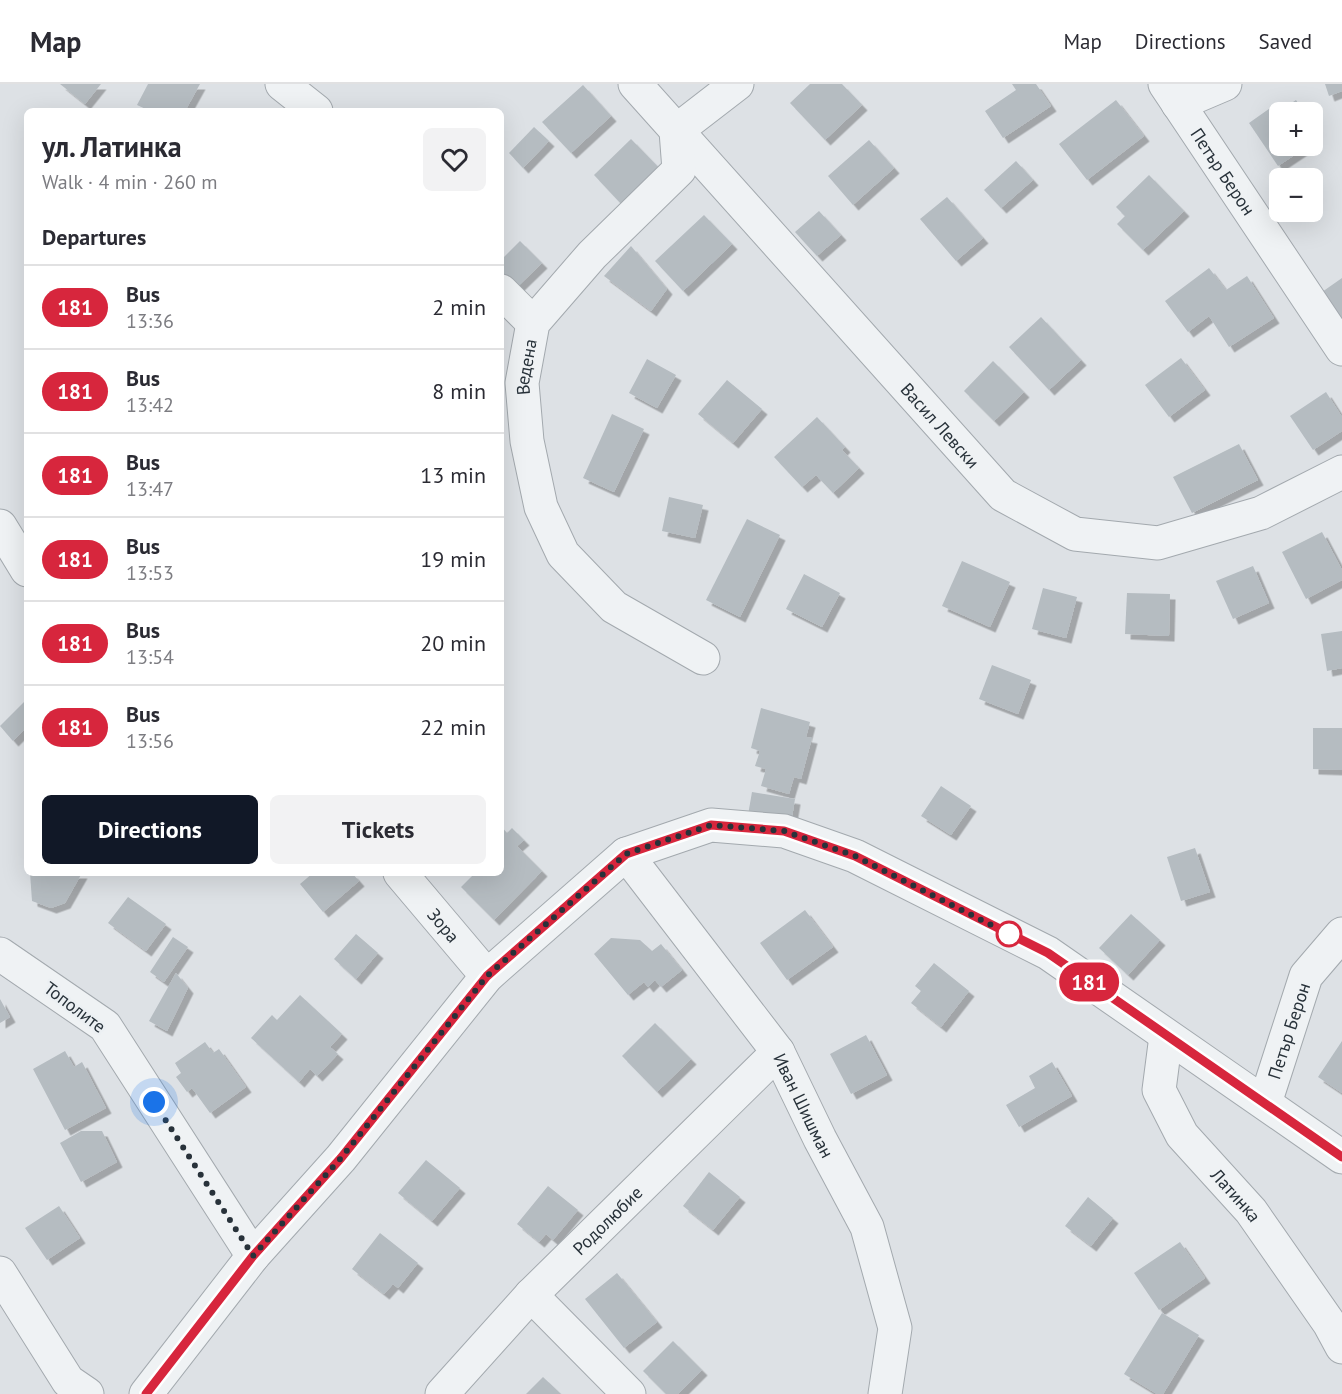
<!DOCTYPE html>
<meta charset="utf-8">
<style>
body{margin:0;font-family:"PT Sans",sans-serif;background:#f2f2f3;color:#2b2b33;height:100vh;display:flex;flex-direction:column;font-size:22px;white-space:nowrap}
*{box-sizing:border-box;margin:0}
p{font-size:20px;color:#7c7c81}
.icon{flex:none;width:33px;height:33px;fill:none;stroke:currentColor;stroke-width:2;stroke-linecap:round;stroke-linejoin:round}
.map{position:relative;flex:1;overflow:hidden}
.side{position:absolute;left:24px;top:24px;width:480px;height:768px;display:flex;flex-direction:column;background:#fff;border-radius:9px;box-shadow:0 6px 24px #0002}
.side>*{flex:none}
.badge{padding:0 12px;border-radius:20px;font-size:21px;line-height:39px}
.fabs{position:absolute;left:1269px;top:18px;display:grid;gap:12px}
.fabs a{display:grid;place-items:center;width:54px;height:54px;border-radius:9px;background:#fff;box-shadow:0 6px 24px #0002;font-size:30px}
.you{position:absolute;width:30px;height:30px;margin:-15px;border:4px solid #fff;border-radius:50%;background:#1a73e8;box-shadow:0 0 0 9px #1a73e833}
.map>.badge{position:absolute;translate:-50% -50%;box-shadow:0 0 0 3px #fff}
h2{padding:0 18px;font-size:22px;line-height:54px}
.round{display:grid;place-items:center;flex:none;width:63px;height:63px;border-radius:9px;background:#f2f2f3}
.head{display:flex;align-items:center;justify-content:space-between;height:102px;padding:0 18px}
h1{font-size:28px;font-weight:800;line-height:45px}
.primary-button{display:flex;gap:12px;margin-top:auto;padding:12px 18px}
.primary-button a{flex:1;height:69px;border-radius:9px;background:#111827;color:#fff;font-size:24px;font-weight:800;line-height:69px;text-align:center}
.primary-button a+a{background:#f2f2f3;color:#2b2b33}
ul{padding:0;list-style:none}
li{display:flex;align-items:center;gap:18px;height:84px;padding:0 18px;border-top:2px solid #e1e1e2}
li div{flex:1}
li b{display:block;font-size:22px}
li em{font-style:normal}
li .badge{min-width:66px;font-weight:700;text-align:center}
header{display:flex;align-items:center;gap:36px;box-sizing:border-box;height:84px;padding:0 30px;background:#fff;border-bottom:2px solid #e1e1e2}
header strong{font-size:28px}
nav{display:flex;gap:33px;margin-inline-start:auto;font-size:21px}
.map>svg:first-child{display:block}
.building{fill:#b5bcc1;filter:url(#shadow)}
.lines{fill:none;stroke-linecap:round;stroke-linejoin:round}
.minor-casing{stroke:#a3a9ae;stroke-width:35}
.minor{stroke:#eff2f4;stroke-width:33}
.line-casing{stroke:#fff;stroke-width:14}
.line{stroke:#d7263d;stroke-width:9}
.walk{stroke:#28323a;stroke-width:6;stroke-dasharray:0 10.8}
.stop-dot{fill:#fff;stroke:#d7263d;stroke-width:3}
.labels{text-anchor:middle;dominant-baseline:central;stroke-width:5;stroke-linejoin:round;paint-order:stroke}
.street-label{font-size:18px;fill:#28323a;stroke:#ecf0f3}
</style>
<header>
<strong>Map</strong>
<nav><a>Map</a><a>Directions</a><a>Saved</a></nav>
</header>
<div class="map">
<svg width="1342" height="1310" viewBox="0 0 1342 1310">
<defs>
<filter id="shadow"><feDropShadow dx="5.5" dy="5.5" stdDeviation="0" flood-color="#0004"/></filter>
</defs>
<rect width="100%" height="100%" fill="#dde1e5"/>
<!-- building -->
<g class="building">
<path d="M 60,0 L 101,0 L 85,20 Z"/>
<path d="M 148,0 L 200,0 L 185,27 L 150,27 L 137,21 Z"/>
<path d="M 810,0 L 842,0 L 862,21 L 825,56 L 790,19 Z"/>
<path d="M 1012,0 L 1036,0 L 1051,22 L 1003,54 L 985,27 L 1016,6 Z"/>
<path d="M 1325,0 L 1342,0 L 1342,7 L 1329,12 Z"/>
<path d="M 583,1 L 611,32 L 571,69 L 542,38 Z"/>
<path d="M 1116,16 L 1144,52 L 1087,96 L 1059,60 Z"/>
<path d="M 1296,16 L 1304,28 L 1280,28 L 1280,62 L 1308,62 L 1278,82 L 1249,39 L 1273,22 L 1278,28 Z"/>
<path d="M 534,43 L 549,57 L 523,84 L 509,69 Z"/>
<path d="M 631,55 L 662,87 L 624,123 L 594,91 Z"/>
<path d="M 869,56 L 894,84 L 853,121 L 828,92 Z"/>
<path d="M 1016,77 L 1033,96 L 1001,124 L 984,106 Z"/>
<path d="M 1149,91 L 1184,127 L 1143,166 L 1117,140 L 1125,132 L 1116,123 Z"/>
<path d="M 947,113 L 983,154 L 956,177 L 920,135 Z"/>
<path d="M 819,127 L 841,151 L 817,172 L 795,148 Z"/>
<path d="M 704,131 L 732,160 L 683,207 L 655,177 Z"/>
<path d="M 520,157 L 542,179 L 513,207 L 501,195 L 501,176 Z"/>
<path d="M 631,162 L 667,205 L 651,227 L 604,192 Z"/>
<path d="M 1209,184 L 1226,206 L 1247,192 L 1274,234 L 1229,263 L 1209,232 L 1188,248 L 1165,217 Z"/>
<path d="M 1342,194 L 1342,234 L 1341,235 L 1322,208 Z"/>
<path d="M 1041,233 L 1081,276 L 1049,306 L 1009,263 Z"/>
<path d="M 1181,274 L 1205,306 L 1169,333 L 1145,301 Z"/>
<path d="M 647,275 L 676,291 L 657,324 L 629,309 Z"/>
<path d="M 993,277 L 1024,308 L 994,337 L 964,307 Z"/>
<path d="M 727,296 L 762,325 L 733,359 L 698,330 Z"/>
<path d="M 1326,308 L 1342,333 L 1342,347 L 1313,366 L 1290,332 Z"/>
<path d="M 612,330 L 644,345 L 614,408 L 583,394 Z"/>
<path d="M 817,333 L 845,363 L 842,366 L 859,384 L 833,409 L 816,391 L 802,403 L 774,373 Z"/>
<path d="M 1239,360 L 1258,396 L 1192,429 L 1173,393 Z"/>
<path d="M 669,413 L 703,421 L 695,454 L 662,447 Z"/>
<path d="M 747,435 L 780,451 L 740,533 L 706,516 Z"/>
<path d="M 1322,448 L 1342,486 L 1342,496 L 1306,515 L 1282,468 Z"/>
<path d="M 962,477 L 1010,498 L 990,543 L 942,522 Z"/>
<path d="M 1253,482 L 1269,519 L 1233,535 L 1216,497 Z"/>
<path d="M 804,490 L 840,509 L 822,543 L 786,525 Z"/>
<path d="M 1043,504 L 1077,513 L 1066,554 L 1032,545 Z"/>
<path d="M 1127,509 L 1170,510 L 1169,552 L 1125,550 Z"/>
<path d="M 1342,547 L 1342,584 L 1327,587 L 1321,550 Z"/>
<path d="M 992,581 L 1031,596 L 1018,630 L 979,615 Z"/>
<path d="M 27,615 L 27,643 L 13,657 L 0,642 Z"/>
<path d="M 761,624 L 810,638 L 806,653 L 812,654 L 801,695 L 794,693 L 789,710 L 761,702 L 766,685 L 755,682 L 760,667 L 751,664 Z"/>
<path d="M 1313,644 L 1342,644 L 1342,686 L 1313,685 Z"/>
<path d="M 941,702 L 971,722 L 951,751 L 921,732 Z"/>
<path d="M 752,708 L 795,715 L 791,739 L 748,731 Z"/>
<path d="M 501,742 L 507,749 L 512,744 L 524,756 L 517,762 L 542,787 L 494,836 L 461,803 L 475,789 L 501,789 Z"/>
<path d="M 1195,764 L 1210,808 L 1181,817 L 1167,773 Z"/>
<path d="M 30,789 L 82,789 L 65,819 L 51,824 L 32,817 Z"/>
<path d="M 313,789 L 352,789 L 359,797 L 323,828 L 300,800 Z"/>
<path d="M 128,813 L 166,840 L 146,867 L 108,839 Z"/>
<path d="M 805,826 L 833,863 L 787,896 L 760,859 Z"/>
<path d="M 1131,830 L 1160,856 L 1128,891 L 1099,864 Z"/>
<path d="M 356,850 L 378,869 L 356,895 L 334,875 Z"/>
<path d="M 173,853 L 188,863 L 164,898 L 150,888 Z"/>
<path d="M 611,854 L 640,856 L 652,867 L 661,860 L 682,886 L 661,903 L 655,896 L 648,903 L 644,898 L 628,911 L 594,870 Z"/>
<path d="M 934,879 L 969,907 L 941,943 L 911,919 L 921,907 L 915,902 Z"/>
<path d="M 176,889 L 188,904 L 167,947 L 149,937 Z"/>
<path d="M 300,911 L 342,950 L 330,963 L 338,970 L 317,992 L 310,985 L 299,998 L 251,954 L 272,931 L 277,936 Z"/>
<path d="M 0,915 L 10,933 L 0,939 Z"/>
<path d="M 655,939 L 691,975 L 657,1008 L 622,972 Z"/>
<path d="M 866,951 L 887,991 L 851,1010 L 830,970 Z"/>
<path d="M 1342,957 L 1342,1009 L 1318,993 Z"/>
<path d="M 205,958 L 213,969 L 219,965 L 246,1003 L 210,1029 L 192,1004 L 187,1008 L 176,993 L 181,989 L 175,979 Z"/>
<path d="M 65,967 L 74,983 L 82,978 L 106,1024 L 65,1046 L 33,985 Z"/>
<path d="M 1052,978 L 1072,1012 L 1019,1043 L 1006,1021 L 1035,1004 L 1029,992 Z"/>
<path d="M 81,1047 L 102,1047 L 117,1078 L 81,1098 L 60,1059 Z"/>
<path d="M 426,1076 L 460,1104 L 432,1137 L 398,1109 Z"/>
<path d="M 709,1088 L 740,1113 L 713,1146 L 683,1122 Z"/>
<path d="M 548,1102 L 578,1126 L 553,1156 L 546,1150 L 539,1158 L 517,1140 Z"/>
<path d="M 1088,1113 L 1113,1134 L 1091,1162 L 1065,1142 Z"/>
<path d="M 59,1122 L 80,1154 L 47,1176 L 25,1144 Z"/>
<path d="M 380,1149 L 418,1179 L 398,1204 L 393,1200 L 384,1210 L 352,1185 Z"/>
<path d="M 1180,1158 L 1205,1194 L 1159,1226 L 1134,1189 Z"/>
<path d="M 617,1189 L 657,1238 L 624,1264 L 585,1215 Z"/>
<path d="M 1162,1229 L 1199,1251 L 1163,1310 L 1157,1310 L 1124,1290 Z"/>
<path d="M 673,1257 L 702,1286 L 678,1310 L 666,1310 L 643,1287 Z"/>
<path d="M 543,1293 L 561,1310 L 526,1310 Z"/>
</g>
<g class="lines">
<!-- minor casing -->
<g class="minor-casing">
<g id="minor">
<path d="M 282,0 L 316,27"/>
<path id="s1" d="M 635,0 L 1003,411 L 1075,450 L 1158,459 L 1261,429 L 1342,388"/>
<path id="s2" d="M 1165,0 L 1342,265"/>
<path d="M 1178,20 L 1225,0"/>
<path d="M 501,207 L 533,239"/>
<path d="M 0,442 L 27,486"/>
<path id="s3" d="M 703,574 L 614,523 L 563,470 L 541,423 L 527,357 L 522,299 L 533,239 L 592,171 L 679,86 L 676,47 L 737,0"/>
<path id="s4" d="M 626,770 L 778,968 L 820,1055 L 867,1143 L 895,1244 L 885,1310"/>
<path id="s5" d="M 400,789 L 487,892"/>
<path d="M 0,870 L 105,942 L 253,1172"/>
<path id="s6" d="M 1166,952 L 1159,1006 L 1182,1051 L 1251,1127 L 1329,1239 L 1342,1263"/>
<path id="s7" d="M 1265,1019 L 1306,892 L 1342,850"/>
<path d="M 0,1189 L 68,1297 L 87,1310"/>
<path d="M 531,1211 L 629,1310"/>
<path d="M 146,1310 L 253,1172 L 341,1074 L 487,892 L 626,770 L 711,741 L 784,747 L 855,772 L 1048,869 L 1342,1073"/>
<path id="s8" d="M 442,1310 L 531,1211 L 778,968"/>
</g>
</g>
<!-- minor -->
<use href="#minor" class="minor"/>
</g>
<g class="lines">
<!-- line casing -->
<g class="line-casing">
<path id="line" d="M 146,1310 L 253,1172 L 341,1074 L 487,892 L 626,770 L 711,741 L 784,747 L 855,772 L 1048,869 L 1342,1073"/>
</g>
<!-- line -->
<use href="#line" class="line"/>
<!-- walk -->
<path class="walk" d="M 154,1018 L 253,1172 L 341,1074 L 487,892 L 626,770 L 711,741 L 784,747 L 855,772 L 1009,850"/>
</g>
<!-- markers -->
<circle class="stop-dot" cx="1009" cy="850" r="12"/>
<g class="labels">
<!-- street labels -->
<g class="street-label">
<text stroke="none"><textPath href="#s2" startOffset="105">Петър Берон</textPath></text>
<text stroke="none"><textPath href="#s3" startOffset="370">Ведена</textPath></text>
<text stroke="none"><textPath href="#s1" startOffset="458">Васил Левски</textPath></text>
<text stroke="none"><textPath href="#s5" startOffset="68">Зора</textPath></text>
<text transform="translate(75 923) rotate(37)">Тополите</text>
<text stroke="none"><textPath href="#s7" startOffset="76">Петър Берон</textPath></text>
<text stroke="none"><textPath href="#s4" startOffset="309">Иван Шишман</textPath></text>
<text stroke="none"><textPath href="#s6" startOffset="186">Латинка</textPath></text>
<text stroke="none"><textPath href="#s8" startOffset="240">Родолюбие</textPath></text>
</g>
</g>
</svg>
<div class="fabs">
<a>+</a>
<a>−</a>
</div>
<div class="you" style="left:154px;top:1018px"></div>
<b class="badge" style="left:1089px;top:898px;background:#d7263d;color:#fff">181</b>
<section class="side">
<div class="head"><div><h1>ул. Латинка</h1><p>Walk · 4 min · 260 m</p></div><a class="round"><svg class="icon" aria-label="heart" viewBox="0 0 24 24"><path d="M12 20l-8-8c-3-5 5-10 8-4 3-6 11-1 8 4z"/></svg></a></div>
<h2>Departures</h2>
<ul>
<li><span class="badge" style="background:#d7263d;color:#fff">181</span><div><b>Bus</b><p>13:36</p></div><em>2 min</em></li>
<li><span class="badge" style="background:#d7263d;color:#fff">181</span><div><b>Bus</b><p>13:42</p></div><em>8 min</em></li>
<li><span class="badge" style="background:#d7263d;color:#fff">181</span><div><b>Bus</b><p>13:47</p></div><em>13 min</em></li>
<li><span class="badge" style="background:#d7263d;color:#fff">181</span><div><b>Bus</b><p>13:53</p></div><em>19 min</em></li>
<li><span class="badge" style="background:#d7263d;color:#fff">181</span><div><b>Bus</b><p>13:54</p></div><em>20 min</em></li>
<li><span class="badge" style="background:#d7263d;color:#fff">181</span><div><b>Bus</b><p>13:56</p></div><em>22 min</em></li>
</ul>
<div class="primary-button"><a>Directions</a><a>Tickets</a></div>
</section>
</div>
